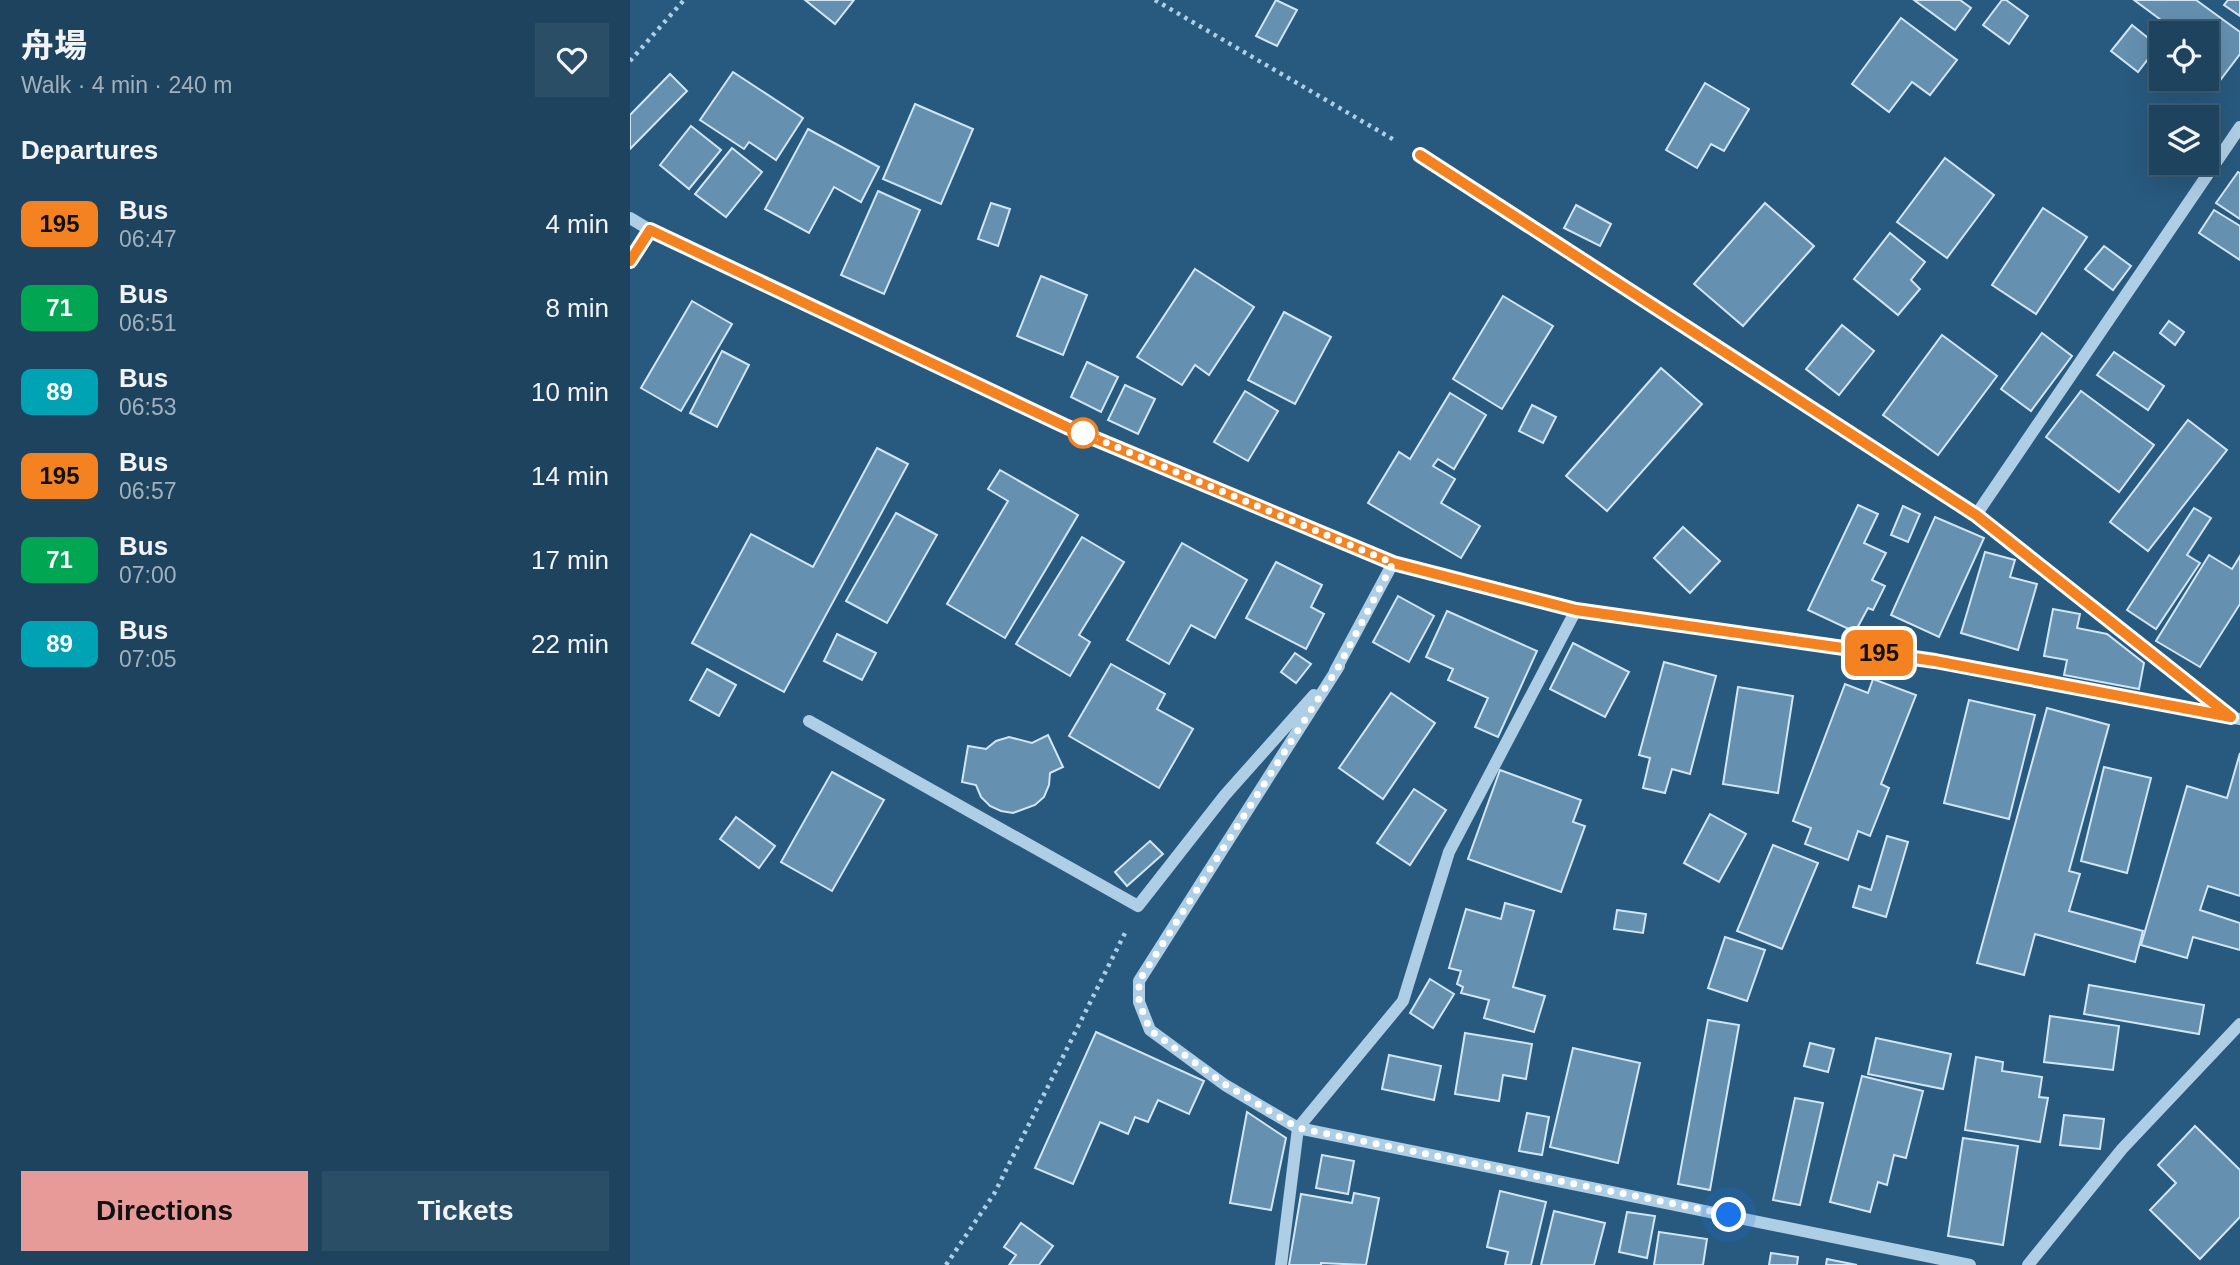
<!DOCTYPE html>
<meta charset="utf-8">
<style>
body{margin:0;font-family:Helvetica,"Noto Sans JP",sans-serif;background:#2b4e67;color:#f1f3f6;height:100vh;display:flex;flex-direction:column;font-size:26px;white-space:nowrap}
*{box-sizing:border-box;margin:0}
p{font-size:23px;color:#a1b0bc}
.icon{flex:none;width:38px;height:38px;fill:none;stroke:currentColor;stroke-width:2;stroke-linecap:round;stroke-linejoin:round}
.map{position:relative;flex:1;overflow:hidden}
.panel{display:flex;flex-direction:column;background:#1e435e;width:630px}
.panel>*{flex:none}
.badge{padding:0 14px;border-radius:10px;font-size:24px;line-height:46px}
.buttons{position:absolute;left:1519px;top:21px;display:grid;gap:14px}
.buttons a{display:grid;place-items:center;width:70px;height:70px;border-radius:0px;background:#1e435e;box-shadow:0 7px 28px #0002,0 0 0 2px #3c5c73;font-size:35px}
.you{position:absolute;width:35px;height:35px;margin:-18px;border:5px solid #fff;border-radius:50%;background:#1a73e8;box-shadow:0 0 0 10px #1a73e833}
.map>.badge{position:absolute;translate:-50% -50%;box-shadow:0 0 0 4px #fff}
h2{padding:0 21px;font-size:26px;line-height:63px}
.round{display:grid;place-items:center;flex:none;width:74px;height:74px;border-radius:0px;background:#2b4e67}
.headline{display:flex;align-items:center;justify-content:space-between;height:119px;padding:0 21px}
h1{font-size:33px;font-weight:700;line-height:52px}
.primary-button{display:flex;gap:14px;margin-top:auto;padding:14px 21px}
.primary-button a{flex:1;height:80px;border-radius:0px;background:#e69b98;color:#111;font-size:28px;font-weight:700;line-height:80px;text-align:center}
.primary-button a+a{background:#2b4e67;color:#f1f3f6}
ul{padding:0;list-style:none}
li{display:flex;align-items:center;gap:21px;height:84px;padding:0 21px}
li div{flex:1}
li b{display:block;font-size:26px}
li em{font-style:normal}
li .badge{min-width:77px;font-weight:700;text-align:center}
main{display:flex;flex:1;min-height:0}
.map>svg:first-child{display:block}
.building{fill:#6590b0;stroke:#d1e6f4;stroke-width:2}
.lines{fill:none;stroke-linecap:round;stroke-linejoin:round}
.path{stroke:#aecee5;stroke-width:4.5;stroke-dasharray:3.5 5;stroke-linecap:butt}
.minor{stroke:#aecee5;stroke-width:12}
.line-casing{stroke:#fff;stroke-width:16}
.line{stroke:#f58220;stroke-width:10}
.walk{stroke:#fff;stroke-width:7;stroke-dasharray:0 12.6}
.stop-dot{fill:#fff;stroke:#f58220;stroke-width:3.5}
</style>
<main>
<section class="panel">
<div class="headline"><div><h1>舟場</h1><p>Walk · 4 min · 240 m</p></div><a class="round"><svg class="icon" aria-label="heart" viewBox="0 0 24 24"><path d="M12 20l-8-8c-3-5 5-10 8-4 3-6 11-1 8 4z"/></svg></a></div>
<h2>Departures</h2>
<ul>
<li><span class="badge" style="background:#f58220;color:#111">195</span><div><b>Bus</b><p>06:47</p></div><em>4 min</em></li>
<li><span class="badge" style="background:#00a651;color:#fff">71</span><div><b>Bus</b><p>06:51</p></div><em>8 min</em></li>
<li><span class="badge" style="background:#00a3b4;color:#fff">89</span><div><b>Bus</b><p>06:53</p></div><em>10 min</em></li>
<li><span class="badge" style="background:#f58220;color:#111">195</span><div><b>Bus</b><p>06:57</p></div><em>14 min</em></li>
<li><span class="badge" style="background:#00a651;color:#fff">71</span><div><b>Bus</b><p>07:00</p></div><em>17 min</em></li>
<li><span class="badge" style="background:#00a3b4;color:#fff">89</span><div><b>Bus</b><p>07:05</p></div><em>22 min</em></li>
</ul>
<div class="primary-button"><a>Directions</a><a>Tickets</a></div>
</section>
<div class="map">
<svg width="1610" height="1265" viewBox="0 0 1610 1265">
<rect width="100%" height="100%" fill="#28597e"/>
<!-- building -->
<g class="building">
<path d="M 175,0 L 224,0 L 205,24 Z"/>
<path d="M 646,0 L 667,10 L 647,46 L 626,36 Z"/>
<path d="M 1284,0 L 1330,0 L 1341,8 L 1325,30 Z"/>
<path d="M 1372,0 L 1376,0 L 1398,16 L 1379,44 L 1353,25 Z"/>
<path d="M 1504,0 L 1566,0 L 1610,32 L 1610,54 L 1588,83 L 1577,75 L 1577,33 L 1531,33 L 1531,42 L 1521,34 L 1531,20 Z"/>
<path d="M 1598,0 L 1610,0 L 1610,16 L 1594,5 Z"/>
<path d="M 1271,18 L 1327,60 L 1300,95 L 1282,82 L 1259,112 L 1222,84 Z"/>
<path d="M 1502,25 L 1528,46 L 1508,72 L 1481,51 Z"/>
<path d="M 103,72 L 173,118 L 146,160 L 119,142 L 114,149 L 70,120 Z"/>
<path d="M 40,74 L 57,91 L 0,149 L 0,115 Z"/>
<path d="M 1075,83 L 1119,109 L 1094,151 L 1081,144 L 1067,168 L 1036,150 Z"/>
<path d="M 285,104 L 343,129 L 311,204 L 253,179 Z"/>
<path d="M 61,126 L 91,150 L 59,189 L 30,165 Z"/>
<path d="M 178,129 L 249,167 L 231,202 L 204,187 L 179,233 L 135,209 Z"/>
<path d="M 102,148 L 132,172 L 96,217 L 65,194 Z"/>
<path d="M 1315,158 L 1364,195 L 1317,258 L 1267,222 Z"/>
<path d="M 1608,172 L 1610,173 L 1610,219 L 1586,203 Z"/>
<path d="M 248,191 L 290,210 L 254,294 L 211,275 Z"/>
<path d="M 361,203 L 380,209 L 368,246 L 348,239 Z"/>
<path d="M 1135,203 L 1184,246 L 1113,326 L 1064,284 Z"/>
<path d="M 946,205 L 981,224 L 970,246 L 934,228 Z"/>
<path d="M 1413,208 L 1457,237 L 1406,314 L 1362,285 Z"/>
<path d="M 1584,210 L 1610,226 L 1610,260 L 1569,233 Z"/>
<path d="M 1260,233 L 1295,262 L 1281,280 L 1290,289 L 1268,315 L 1224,279 Z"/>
<path d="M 1474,246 L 1501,266 L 1483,290 L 1455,269 Z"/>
<path d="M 565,269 L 624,307 L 579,375 L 565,365 L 552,385 L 507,357 Z"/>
<path d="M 411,276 L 457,295 L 433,355 L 387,336 Z"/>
<path d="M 873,296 L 923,326 L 872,409 L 823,379 Z"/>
<path d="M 62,301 L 102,324 L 51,411 L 11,388 Z"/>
<path d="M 654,312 L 701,337 L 665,404 L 618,380 Z"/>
<path d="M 1539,321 L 1554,332 L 1545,345 L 1530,333 Z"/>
<path d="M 1212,325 L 1244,351 L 1209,395 L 1176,369 Z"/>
<path d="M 1412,333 L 1442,356 L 1401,411 L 1371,389 Z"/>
<path d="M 1312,335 L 1367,376 L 1308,455 L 1253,415 Z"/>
<path d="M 92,351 L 119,365 L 87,427 L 60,413 Z"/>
<path d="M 1484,352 L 1534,386 L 1518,410 L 1467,375 Z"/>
<path d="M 457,362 L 488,377 L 471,412 L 441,397 Z"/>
<path d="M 1031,368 L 1072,404 L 977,511 L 936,476 Z"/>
<path d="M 495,385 L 525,399 L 508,434 L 478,420 Z"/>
<path d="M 615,391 L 648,411 L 618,461 L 584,442 Z"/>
<path d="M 1451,391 L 1524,445 L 1489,492 L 1416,437 Z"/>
<path d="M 820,393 L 856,415 L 824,469 L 808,459 L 803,466 L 825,479 L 811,503 L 850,526 L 831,558 L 738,503 L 769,452 L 780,459 Z"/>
<path d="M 902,405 L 926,417 L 913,443 L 889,431 Z"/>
<path d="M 1558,420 L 1597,450 L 1518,551 L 1480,522 Z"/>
<path d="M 247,448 L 278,464 L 154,692 L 62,643 L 121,534 L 183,567 Z"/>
<path d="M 370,470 L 448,515 L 375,638 L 317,604 L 378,501 L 358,489 Z"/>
<path d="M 1228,505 L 1248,514 L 1234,543 L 1256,553 L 1242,580 L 1255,586 L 1243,610 L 1238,608 L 1225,632 L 1178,610 Z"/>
<path d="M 1273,506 L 1290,514 L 1278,542 L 1261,535 Z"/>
<path d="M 1564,508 L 1581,518 L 1557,555 L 1570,563 L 1526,629 L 1497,610 Z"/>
<path d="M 266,513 L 307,535 L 257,623 L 216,601 Z"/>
<path d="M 1305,517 L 1354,538 L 1309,637 L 1261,615 Z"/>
<path d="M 1053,527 L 1090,561 L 1060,593 L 1024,558 Z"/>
<path d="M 452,537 L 494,562 L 449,635 L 460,642 L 440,676 L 386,644 Z"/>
<path d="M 552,543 L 617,580 L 585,638 L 561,625 L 539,664 L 497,640 Z"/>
<path d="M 1355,552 L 1385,560 L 1380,577 L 1407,584 L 1388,650 L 1331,633 Z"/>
<path d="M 1579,555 L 1602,569 L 1610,556 L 1610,604 L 1570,667 L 1526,641 Z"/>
<path d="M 646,562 L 692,585 L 681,607 L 694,614 L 676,649 L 616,618 Z"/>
<path d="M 768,596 L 804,616 L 779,662 L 743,642 Z"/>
<path d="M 1423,609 L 1450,614 L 1447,628 L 1477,634 L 1514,663 L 1509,689 L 1434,675 L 1437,660 L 1414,656 Z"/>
<path d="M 817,611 L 907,651 L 868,737 L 845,727 L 858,698 L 818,680 L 823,669 L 796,657 Z"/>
<path d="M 207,634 L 246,653 L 232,680 L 194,661 Z"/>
<path d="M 943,643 L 999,672 L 975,717 L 920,689 Z"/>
<path d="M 665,653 L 681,664 L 666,683 L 651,672 Z"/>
<path d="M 1034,662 L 1086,676 L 1060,774 L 1042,769 L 1035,793 L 1013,788 L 1020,758 L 1009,755 Z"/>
<path d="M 481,664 L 535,694 L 527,709 L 563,729 L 529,788 L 439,736 Z"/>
<path d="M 77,669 L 106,685 L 89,716 L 60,700 Z"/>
<path d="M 1243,679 L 1286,695 L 1251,784 L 1259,788 L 1240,836 L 1228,831 L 1218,860 L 1175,844 L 1181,828 L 1163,821 L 1215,684 L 1238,693 Z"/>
<path d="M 1108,687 L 1163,696 L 1148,793 L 1093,784 Z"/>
<path d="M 761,693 L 805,723 L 753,799 L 709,768 Z"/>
<path d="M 1339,700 L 1405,715 L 1379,819 L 1314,803 Z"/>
<path d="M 1417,708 L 1479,725 L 1439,871 L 1450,874 L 1439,911 L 1513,931 L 1505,962 L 1405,934 L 1394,975 L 1347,963 Z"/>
<path d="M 418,735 L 433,767 L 420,773 L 419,785 L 414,797 L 405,805 L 383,813 L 371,811 L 360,806 L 351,797 L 346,785 L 332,782 L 338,746 L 356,749 L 366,741 L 379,737 L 402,743 Z"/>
<path d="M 1610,753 L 1610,896 L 1578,886 L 1570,910 L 1610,923 L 1610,950 L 1563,937 L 1557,958 L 1511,945 L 1557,786 L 1597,798 Z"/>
<path d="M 1474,767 L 1521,778 L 1497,873 L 1451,861 Z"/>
<path d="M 870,770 L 951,800 L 943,822 L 955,826 L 931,892 L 838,859 Z"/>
<path d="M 202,772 L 254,800 L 202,891 L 151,862 Z"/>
<path d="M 784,789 L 816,810 L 780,865 L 747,843 Z"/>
<path d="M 1080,814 L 1116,834 L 1089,882 L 1054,863 Z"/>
<path d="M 106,817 L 145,846 L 129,868 L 90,839 Z"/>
<path d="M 1257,836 L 1278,842 L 1256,917 L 1223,907 L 1229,886 L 1241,890 Z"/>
<path d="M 520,841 L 533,854 L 497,886 L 485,872 Z"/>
<path d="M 1143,845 L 1188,863 L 1152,949 L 1107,931 Z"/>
<path d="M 875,903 L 904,911 L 883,987 L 915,996 L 904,1032 L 854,1018 L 859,1000 L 831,993 L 833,987 L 827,984 L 831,971 L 819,968 L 836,909 L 871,919 Z"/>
<path d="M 987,910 L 1016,914 L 1013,933 L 984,929 Z"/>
<path d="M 1095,937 L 1135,950 L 1117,1001 L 1078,988 Z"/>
<path d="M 800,979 L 824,994 L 803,1028 L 780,1013 Z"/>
<path d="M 1459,985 L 1574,1005 L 1569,1034 L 1454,1014 Z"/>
<path d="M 1420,1016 L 1489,1026 L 1483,1070 L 1414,1062 Z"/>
<path d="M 1078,1020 L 1109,1025 L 1080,1190 L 1048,1184 Z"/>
<path d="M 466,1032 L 574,1081 L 559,1114 L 528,1100 L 518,1122 L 505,1117 L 498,1134 L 470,1122 L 443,1184 L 405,1168 Z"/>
<path d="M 835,1033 L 902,1044 L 896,1079 L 873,1075 L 869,1101 L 825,1094 Z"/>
<path d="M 1246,1038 L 1321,1054 L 1313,1089 L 1238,1074 Z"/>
<path d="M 1180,1043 L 1204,1049 L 1198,1072 L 1174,1066 Z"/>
<path d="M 943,1048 L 1010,1063 L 988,1163 L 920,1147 Z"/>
<path d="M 759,1055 L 811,1066 L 804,1100 L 752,1089 Z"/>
<path d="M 1346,1057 L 1373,1062 L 1372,1071 L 1412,1077 L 1409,1097 L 1418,1098 L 1410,1142 L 1335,1130 Z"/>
<path d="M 1232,1076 L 1293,1091 L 1276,1158 L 1264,1155 L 1257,1185 L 1248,1182 L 1240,1212 L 1200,1202 Z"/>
<path d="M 1165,1098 L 1193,1103 L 1170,1205 L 1143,1200 Z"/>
<path d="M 617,1112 L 656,1138 L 641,1210 L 600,1203 Z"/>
<path d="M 897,1113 L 919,1117 L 912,1155 L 889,1151 Z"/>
<path d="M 1434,1115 L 1474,1119 L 1470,1149 L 1430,1145 Z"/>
<path d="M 1565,1126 L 1610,1170 L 1610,1217 L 1570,1259 L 1520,1210 L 1546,1183 L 1528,1165 Z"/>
<path d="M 1333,1138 L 1388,1146 L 1373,1245 L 1318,1236 Z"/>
<path d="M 692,1155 L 724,1161 L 718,1194 L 686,1188 Z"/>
<path d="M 870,1191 L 916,1202 L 901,1265 L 875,1265 L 878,1252 L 857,1247 Z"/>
<path d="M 724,1193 L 749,1198 L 736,1265 L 691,1263 L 691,1265 L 659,1265 L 671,1194 L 722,1203 Z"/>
<path d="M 924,1211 L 975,1223 L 964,1265 L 911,1265 Z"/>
<path d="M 997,1212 L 1025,1216 L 1017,1258 L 989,1252 Z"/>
<path d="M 391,1223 L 423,1246 L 409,1265 L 379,1265 L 386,1255 L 374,1247 Z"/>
<path d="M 1029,1232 L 1077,1239 L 1073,1265 L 1024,1265 Z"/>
<path d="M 1141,1253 L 1168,1257 L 1167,1265 L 1139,1265 Z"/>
<path d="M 1197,1259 L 1227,1265 L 1196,1265 Z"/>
</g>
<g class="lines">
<!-- path -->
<g class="path">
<path d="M 525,0 L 766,141"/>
<path d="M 0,61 L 54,0"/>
<path d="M 316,1265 L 364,1194 L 497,929"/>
</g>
<!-- minor -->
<g class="minor">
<path d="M 790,155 L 1346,515 L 1597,714"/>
<path d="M 0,218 L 20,230 L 437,427 L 763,563 L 946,610 L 1305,661 L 1610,719"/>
<path d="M 0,261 L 20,230"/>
<path d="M 1346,515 L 1610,127"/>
<path d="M 709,666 L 509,981 L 509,1002 L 520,1030 L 595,1085 L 668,1128 L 1340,1265"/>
<path d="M 705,671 L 763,563"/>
<path d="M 179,721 L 508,906 L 595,795 L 684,695"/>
<path d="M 651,1265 L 668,1128 L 773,1001 L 819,852 L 946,610"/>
<path d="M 1398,1265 L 1492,1149 L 1610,1024"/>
</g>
</g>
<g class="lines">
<!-- line casing -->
<g class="line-casing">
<path id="line" d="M 0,261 L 20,230 L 437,427 L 763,563 L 946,610 L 1305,661 L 1601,717 L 1346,515 L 790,155"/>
</g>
<!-- line -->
<use href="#line" class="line"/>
<!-- walk -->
<path class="walk" d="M 453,433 L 763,563 L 709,666 L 509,981 L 509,1002 L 520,1030 L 596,1085 L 668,1128 L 1099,1215"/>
</g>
<!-- markers -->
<circle class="stop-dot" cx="453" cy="433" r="14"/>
</svg>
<div class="buttons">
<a><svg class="icon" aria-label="locate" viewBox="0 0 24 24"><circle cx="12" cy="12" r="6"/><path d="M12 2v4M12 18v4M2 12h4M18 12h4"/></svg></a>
<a><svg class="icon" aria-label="layers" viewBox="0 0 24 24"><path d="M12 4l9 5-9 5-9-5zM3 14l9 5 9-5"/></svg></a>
</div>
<div class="you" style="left:1099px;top:1215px"></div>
<b class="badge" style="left:1249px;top:653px;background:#f58220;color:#111">195</b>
</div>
</main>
